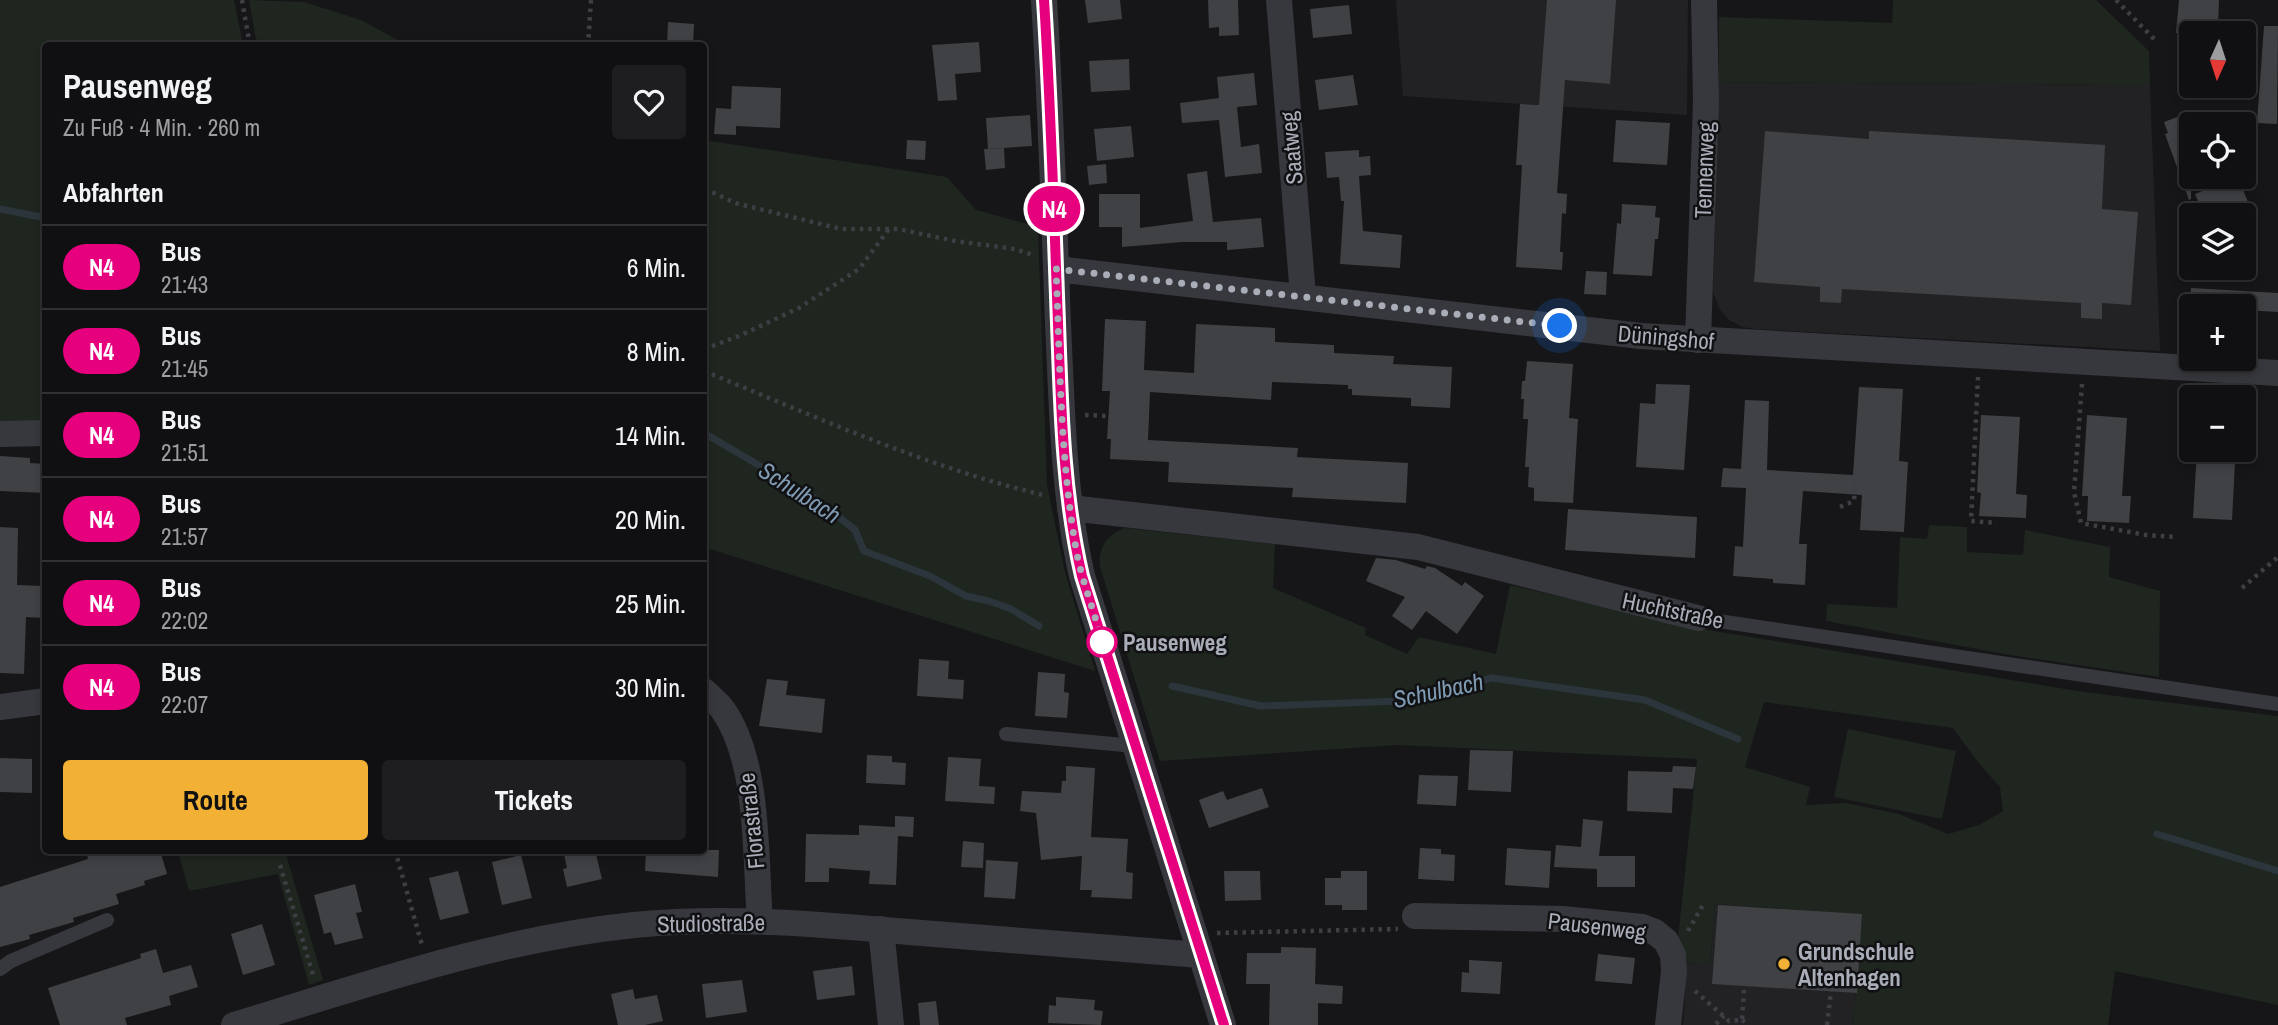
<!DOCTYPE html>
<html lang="de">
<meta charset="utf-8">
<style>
body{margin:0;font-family:"Archivo Narrow",sans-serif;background:#1e1e20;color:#f1f3f6;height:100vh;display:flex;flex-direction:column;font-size:26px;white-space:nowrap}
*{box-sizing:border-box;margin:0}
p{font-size:23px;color:#9c9d9f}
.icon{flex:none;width:38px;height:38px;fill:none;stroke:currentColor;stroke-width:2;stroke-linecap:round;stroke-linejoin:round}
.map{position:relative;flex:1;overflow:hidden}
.drawer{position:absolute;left:42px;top:42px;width:665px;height:812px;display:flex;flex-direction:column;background:#101012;border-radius:7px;box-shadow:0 4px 10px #0003,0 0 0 2px #303032}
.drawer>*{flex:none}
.badge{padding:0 14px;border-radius:23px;font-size:24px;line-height:46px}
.needle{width:46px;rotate:183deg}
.fabs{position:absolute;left:2179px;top:21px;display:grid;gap:14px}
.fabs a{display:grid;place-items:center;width:77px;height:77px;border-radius:7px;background:#101012;box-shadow:0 4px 10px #0003,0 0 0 2px #303032;font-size:35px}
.you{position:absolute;width:35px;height:35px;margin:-18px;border:5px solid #fff;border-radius:50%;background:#1a73e8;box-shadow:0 0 0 10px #1a73e833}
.map>.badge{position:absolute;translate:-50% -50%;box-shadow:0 0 0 4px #fff}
h2{padding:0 21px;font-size:26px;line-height:63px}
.round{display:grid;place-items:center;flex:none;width:74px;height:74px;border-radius:7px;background:#1e1e20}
.overview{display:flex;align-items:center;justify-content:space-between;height:119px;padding:0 21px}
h1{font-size:33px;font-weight:700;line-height:52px}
.primary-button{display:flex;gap:14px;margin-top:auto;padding:14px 21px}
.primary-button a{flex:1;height:80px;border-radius:7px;background:#f2b134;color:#111;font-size:28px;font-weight:700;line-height:80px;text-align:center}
.primary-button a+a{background:#1e1e20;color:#f1f3f6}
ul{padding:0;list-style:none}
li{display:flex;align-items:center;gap:21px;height:84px;padding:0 21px;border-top:2px solid #303032}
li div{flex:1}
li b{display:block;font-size:26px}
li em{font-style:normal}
li .badge{min-width:77px;font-weight:700;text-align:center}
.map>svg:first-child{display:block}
.built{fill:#222225}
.green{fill:#1e261f;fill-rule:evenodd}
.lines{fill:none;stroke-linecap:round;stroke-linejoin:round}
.stream{stroke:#2c353c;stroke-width:7}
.building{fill:#404145}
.path{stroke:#3d3f44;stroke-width:4.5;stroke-dasharray:3.5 5;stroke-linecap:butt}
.service{stroke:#37383d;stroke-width:14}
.minor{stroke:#37383d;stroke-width:26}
.line-casing{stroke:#fff;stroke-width:16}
.line{stroke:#e6007e;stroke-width:10}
.walk{stroke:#a8adb8;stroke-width:7;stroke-dasharray:0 12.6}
.stop-dot{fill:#fff;stroke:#e6007e;stroke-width:3.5}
.poi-dot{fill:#f2b134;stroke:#111113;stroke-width:2.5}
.labels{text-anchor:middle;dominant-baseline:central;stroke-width:5;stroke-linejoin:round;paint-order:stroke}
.street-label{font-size:23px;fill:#a8adb8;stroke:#111113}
.stop-label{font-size:23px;font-weight:bold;fill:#a8adb8;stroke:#111113;text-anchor:start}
.poi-label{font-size:23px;font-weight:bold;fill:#a8adb8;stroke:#111113;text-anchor:start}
.water-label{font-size:24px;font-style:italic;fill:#7f9bb3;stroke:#111113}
</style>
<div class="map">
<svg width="2278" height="1025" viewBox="0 0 2278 1025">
<rect width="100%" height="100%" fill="#161618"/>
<!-- built -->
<g class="built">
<path d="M 1396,0 L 1688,0 L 1687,115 L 1403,96 Z"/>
<path d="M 1719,82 L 2150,85 L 2160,351 L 1756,329 L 1742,327 L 1729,320 L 1720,310 L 1713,292 Z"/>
<path d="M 1715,904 L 1862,914 L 1853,1025 L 1683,1025 L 1687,963 L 1710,965 Z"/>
</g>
<!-- green -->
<g class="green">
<path d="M 0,0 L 234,0 L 243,45 L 46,46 L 45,426 L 0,428 Z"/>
<path d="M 249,0 L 304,2 L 361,20 L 407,45 L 257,45 Z"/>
<path d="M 1893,0 L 2096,0 L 2149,51 L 2150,85 L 1719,82 L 1719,17 L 1892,23 Z"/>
<path d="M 704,140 L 947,177 L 976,210 L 1038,227 L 1047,485 L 1065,572 L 1095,671 L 704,547 Z"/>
<path d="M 1929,525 L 1967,527 L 1967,552 L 2023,555 L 2025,530 L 2110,547 L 2109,577 L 2160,591 L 2159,677 L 2010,655 L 1826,621 L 1827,604 L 1897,608 L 1900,537 L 1927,539 Z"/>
<path d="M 1125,528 L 1275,544 L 1273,588 L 1366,628 L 1365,635 L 1407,654 L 1419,637 L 1496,654 L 1510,585 L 1690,627 L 2084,692 L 2278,716 L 2278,1005 L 2115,971 L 2108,1025 L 1853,1025 L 1862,915 L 1715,904 L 1710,965 L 1687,963 L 1684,949 L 1678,939 L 1697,759 L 1398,745 L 1160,761 L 1100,567 C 1098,547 1107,535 1125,528 ZM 1764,702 L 1953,728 L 1977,761 L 2000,787 L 2003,811 L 1979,825 L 1948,834 L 1899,814 L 1846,803 L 1806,805 L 1810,787 L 1745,767 Z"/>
<path d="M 1848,729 L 1956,751 L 1942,819 L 1834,797 Z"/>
<path d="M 178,851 L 285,851 L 323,980 L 309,985 L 278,874 L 189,891 Z"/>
</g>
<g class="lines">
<!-- stream -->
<g class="stream">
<path d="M 0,209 L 46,218"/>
<path d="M 704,433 L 818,500 L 855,530 L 864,551 L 930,576 L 966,596 L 989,601 L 1011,609 L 1039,626"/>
<path d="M 1172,686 L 1261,706 L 1401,701 L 1492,678 L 1645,700 L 1738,739"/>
<path d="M 2157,834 L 2278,871"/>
</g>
</g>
<!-- building -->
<g class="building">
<path d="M 1085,0 L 1120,0 L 1122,19 L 1088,23 Z"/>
<path d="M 1208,0 L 1238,0 L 1239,35 L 1219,36 L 1219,27 L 1209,28 Z"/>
<path d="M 1547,0 L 1616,0 L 1610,84 L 1565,80 L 1557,193 L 1567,194 L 1566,214 L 1562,213 L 1560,252 L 1563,252 L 1562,270 L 1516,267 L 1522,165 L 1516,165 L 1520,104 L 1539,105 Z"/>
<path d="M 2179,0 L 2219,0 L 2218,27 L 2213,26 L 2213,33 L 2176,33 Z"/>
<path d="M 1349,5 L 1352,34 L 1313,38 L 1310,9 Z"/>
<path d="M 668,22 L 694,24 L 693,46 L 667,46 Z"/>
<path d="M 2264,26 L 2278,26 L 2277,124 L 2257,123 Z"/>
<path d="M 979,42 L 981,72 L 955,74 L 957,100 L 938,101 L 932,45 Z"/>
<path d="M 1129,59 L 1130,90 L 1091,92 L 1089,61 Z"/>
<path d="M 1254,73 L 1257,105 L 1237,107 L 1241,147 L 1259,144 L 1262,173 L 1225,177 L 1219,120 L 1182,123 L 1180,103 L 1219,98 L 1217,77 Z"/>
<path d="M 1353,75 L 1358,105 L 1319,110 L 1315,80 Z"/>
<path d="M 732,86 L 781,88 L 780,128 L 736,126 L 736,135 L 714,134 L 716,108 L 731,109 Z"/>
<path d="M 2191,112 L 2191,199 L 2189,200 L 2165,134 L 2168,133 L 2164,122 Z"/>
<path d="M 1030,115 L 1032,146 L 988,149 L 986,118 Z"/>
<path d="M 1616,120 L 1670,123 L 1667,165 L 1613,162 Z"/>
<path d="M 1131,126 L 1134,157 L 1097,161 L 1094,129 Z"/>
<path d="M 1765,131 L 1869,139 L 1869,131 L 2105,145 L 2102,209 L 2138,212 L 2131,305 L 2102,303 L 2102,319 L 2081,318 L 2081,303 L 1842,289 L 1841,303 L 1820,302 L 1820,287 L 1754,282 Z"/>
<path d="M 907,140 L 926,141 L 925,160 L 906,159 Z"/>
<path d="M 1004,148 L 1005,168 L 986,170 L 984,149 Z"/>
<path d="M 1359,150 L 1359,157 L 1370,156 L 1371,175 L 1359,176 L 1363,231 L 1402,235 L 1400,268 L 1340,264 L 1344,201 L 1341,201 L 1339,177 L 1327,178 L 1325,152 Z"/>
<path d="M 1106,164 L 1107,183 L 1089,185 L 1087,166 Z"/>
<path d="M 1207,171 L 1213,222 L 1261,218 L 1264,247 L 1227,250 L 1227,242 L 1182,242 L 1122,247 L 1122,227 L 1099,227 L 1099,194 L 1140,194 L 1140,228 L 1193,221 L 1187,174 Z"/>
<path d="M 2238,177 L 2253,215 L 2204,215 L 2195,194 Z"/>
<path d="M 1622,204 L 1656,206 L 1655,217 L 1660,218 L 1658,239 L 1655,239 L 1652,276 L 1613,274 L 1617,223 L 1621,224 Z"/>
<path d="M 1586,271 L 1607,272 L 1606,295 L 1584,294 Z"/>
<path d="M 2191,288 L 2278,293 L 2278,312 L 2244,310 L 2244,306 L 2190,306 Z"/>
<path d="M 1105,319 L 1146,321 L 1144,370 L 1194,373 L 1196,324 L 1275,328 L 1275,342 L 1334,345 L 1334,353 L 1394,356 L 1393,364 L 1452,367 L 1450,408 L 1411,406 L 1411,398 L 1352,395 L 1352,389 L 1348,389 L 1348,385 L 1272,382 L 1271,400 L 1150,392 L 1148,440 L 1298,448 L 1297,457 L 1408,463 L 1406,503 L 1292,497 L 1293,488 L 1168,482 L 1169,462 L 1110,459 L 1111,439 L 1107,439 L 1110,391 L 1102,391 Z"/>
<path d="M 1527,361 L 1573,364 L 1569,418 L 1578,419 L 1573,503 L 1534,501 L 1534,488 L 1528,487 L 1529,467 L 1525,467 L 1528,419 L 1523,419 L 1524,399 L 1521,399 L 1522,381 L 1525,381 Z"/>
<path d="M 1656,384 L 1690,385 L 1684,470 L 1636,467 L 1640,403 L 1655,404 Z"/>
<path d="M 1859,387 L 1903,389 L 1899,461 L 1908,462 L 1904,532 L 1860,530 L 1862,495 L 1803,491 L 1799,544 L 1807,544 L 1805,585 L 1773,583 L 1773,579 L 1733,576 L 1735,546 L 1743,547 L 1746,488 L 1721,487 L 1723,468 L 1741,469 L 1745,400 L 1769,401 L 1767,470 L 1853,475 Z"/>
<path d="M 1981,415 L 2020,417 L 2016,494 L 2027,495 L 2026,518 L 1979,516 L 1981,493 L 1977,492 Z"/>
<path d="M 2087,415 L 2127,418 L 2122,496 L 2131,496 L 2129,523 L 2087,521 L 2088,496 L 2082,496 Z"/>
<path d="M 2197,450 L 2229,450 L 2228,462 L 2235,462 L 2232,520 L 2193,518 Z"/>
<path d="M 0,456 L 30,458 L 30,463 L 46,464 L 46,493 L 0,491 Z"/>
<path d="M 1568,509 L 1697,517 L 1695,558 L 1565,550 Z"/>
<path d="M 0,527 L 18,528 L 17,585 L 44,586 L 43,618 L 26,617 L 24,674 L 0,673 Z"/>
<path d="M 1376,558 L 1396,560 L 1425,569 L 1427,566 L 1435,568 L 1462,586 L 1465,582 L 1484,596 L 1457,634 L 1426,611 L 1412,630 L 1392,616 L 1405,597 L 1366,581 Z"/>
<path d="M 919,659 L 949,661 L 948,679 L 964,680 L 963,699 L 917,696 Z"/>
<path d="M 1038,672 L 1065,674 L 1064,692 L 1069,693 L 1067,718 L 1035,716 Z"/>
<path d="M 767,679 L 788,681 L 786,695 L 825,699 L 822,733 L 759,726 Z"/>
<path d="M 1470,750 L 1513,751 L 1511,792 L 1468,790 Z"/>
<path d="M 867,755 L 892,756 L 892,762 L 906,763 L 905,785 L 866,783 Z"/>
<path d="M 948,757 L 981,759 L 979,786 L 995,787 L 994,804 L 945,801 Z"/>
<path d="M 0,758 L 32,759 L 32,793 L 0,792 Z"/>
<path d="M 1066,766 L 1095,768 L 1091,837 L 1128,839 L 1126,872 L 1133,873 L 1132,899 L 1091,897 L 1092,890 L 1080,890 L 1082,856 L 1041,860 L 1036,813 L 1020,811 L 1022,791 L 1061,793 L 1062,781 L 1066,781 Z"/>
<path d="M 1673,766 L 1696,767 L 1693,789 L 1673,788 L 1672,813 L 1627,811 L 1628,771 L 1672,772 Z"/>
<path d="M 1419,775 L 1458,776 L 1456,806 L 1417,804 Z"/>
<path d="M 1262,788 L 1269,807 L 1209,828 L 1199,800 L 1223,791 L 1227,800 Z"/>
<path d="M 895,816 L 914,817 L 913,837 L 898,836 L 896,885 L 869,884 L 870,871 L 829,868 L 829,882 L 805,882 L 806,834 L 859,835 L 859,825 L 895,827 Z"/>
<path d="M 1583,819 L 1603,821 L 1599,856 L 1635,856 L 1635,887 L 1597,887 L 1597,869 L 1554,867 L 1556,845 L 1581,847 Z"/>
<path d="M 963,841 L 984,843 L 983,868 L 961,867 Z"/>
<path d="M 1420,848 L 1441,849 L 1441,854 L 1455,855 L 1454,881 L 1418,879 Z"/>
<path d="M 1507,848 L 1551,851 L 1549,888 L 1505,885 Z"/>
<path d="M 86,850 L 160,850 L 167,874 L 144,881 L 145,885 L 116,894 L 119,904 L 73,918 L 74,922 L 29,935 L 30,939 L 0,947 L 0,887 L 88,859 Z"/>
<path d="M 563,850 L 595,850 L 602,879 L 567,887 L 563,869 L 567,868 Z"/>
<path d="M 646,850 L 719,850 L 718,877 L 645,871 Z"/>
<path d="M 521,855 L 532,898 L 502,905 L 492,862 Z"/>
<path d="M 986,860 L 1018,862 L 1015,899 L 984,897 Z"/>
<path d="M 458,871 L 469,913 L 440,920 L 429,878 Z"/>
<path d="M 1224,871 L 1260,871 L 1261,900 L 1225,901 Z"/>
<path d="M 1341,871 L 1367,871 L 1367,910 L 1342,910 L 1342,905 L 1325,905 L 1325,878 L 1341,878 Z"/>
<path d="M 355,884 L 362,912 L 356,913 L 363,938 L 335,945 L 331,932 L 324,934 L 314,895 Z"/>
<path d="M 1718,905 L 1862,914 L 1857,993 L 1712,984 Z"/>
<path d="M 262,924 L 275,965 L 243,975 L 231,934 Z"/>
<path d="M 1281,947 L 1316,948 L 1315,984 L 1343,986 L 1342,1004 L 1318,1003 L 1318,1025 L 1269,1025 L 1270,984 L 1246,984 L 1247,953 L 1281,953 Z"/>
<path d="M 156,949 L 163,973 L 191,965 L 198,987 L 169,996 L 171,1005 L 125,1018 L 127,1025 L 60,1025 L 48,988 L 141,958 L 140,954 Z"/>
<path d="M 1598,954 L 1635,958 L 1632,984 L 1595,981 Z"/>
<path d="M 1469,960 L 1502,962 L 1500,994 L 1461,992 L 1462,972 L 1469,973 Z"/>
<path d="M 852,966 L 855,995 L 817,1000 L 813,971 Z"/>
<path d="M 742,980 L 747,1012 L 706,1018 L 702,984 Z"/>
<path d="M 633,989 L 635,999 L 657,995 L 663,1021 L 645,1025 L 618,1025 L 611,994 Z"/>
<path d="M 1056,997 L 1095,1000 L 1094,1010 L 1103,1011 L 1101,1025 L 1048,1023 L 1049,1005 L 1056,1006 Z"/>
<path d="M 936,1001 L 939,1025 L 920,1025 L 918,1003 Z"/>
</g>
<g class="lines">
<!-- path -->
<g class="path">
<path d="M 242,0 L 250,46"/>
<path d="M 2116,0 L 2156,41"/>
<path d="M 588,46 L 591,0"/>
<path d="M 704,193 L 712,192 L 735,203 L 841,229 L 898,229 L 955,241 L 1015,249 L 1033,255"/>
<path d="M 704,349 L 739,336 L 799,308 L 859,269 L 889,229"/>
<path d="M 704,371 C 816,417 929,468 1047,496"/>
<path d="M 1978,377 L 1971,521 L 1997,523"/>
<path d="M 2082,384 L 2074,492 L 2081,523 L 2146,535 L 2175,537"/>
<path d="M 1085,415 L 1108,416"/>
<path d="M 1840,507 L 1854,501 L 1856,469"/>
<path d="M 2242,588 L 2278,557"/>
<path d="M 395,850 L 422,945"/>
<path d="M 280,865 L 314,978"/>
<path d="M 1688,931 L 1704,903"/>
<path d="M 1217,933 L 1398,929"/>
<path d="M 1695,991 L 1729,1021 L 1742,1020 L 1744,990"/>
<path d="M 1742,1020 L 1749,1025"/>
<path d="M 1716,1024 L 1724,1016"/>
<path d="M 1827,1025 L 1831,991"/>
</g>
<!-- service -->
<g class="service">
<path d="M 1698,618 L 2278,704"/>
<path d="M 1006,734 L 1135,746"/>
<path d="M 0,969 L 11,961 L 107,920"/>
</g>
<!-- minor -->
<g class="minor">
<path d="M 1044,0 C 1051,108 1054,215 1058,323 C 1062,408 1063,493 1082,576 L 1223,1025"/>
<path d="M 1279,0 L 1303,296"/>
<path d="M 1056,269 L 1641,336 L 2278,373"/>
<path d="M 1698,340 L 1706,101 L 1704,0"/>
<path d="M 0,434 L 46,433"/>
<path d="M 1070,508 L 1418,547 L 1698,618"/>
<path d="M 704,691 C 710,697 718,703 723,710 C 760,763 755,858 760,921"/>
<path d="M 0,707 L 46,701"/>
<path d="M 1415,916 L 1563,919 L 1642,927 L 1655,932 L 1666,941 L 1673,955 L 1674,971 L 1668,1025"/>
<path d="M 881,929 L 891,1025"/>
<path d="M 234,1025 C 366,985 497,939 634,925 C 726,916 818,924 909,932 C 1006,940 1103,947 1200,955"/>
</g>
</g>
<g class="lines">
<!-- line casing -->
<g class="line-casing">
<path id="line" d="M 1044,0 C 1051,108 1054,216 1058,323 C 1061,408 1063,494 1082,576 L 1224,1025"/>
</g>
<!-- line -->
<use href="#line" class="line"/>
<!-- walk -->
<path class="walk" d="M 1102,642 C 1094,609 1080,577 1075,543 C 1060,453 1060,360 1056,269 L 1560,326"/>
</g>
<!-- markers -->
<circle class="stop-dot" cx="1102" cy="642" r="14"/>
<circle class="poi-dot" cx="1784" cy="964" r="7"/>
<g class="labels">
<!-- street labels -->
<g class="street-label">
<text transform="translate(1291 148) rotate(-95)">Saatweg</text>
<text transform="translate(1704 170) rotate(-88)">Tennenweg</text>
<text transform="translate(1666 337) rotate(5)">Düningshof</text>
<text transform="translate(1673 610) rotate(12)">Huchtstraße</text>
<text transform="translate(751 821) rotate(-96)">Florastraße</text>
<text transform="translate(711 923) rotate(-1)">Studiostraße</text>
<text transform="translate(1597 926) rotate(7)">Pausenweg</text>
</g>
<!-- stop labels -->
<g class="stop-label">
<text x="1123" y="642">Pausenweg</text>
</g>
<!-- poi labels -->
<g class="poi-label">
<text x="1798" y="951">Grundschule<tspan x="1798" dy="26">Altenhagen</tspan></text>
</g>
<!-- water labels -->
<g class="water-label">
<text transform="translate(800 492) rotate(33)">Schulbach</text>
<text transform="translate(1438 690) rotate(-12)">Schulbach</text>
</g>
</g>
</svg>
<div class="fabs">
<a><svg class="needle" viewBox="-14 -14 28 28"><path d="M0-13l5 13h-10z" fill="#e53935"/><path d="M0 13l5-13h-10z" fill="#9c9d9f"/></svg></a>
<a><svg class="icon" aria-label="locate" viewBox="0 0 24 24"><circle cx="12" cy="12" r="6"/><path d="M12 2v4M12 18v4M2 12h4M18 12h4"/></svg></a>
<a><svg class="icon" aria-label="layers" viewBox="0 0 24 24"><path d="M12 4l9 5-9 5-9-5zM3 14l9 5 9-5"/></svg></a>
<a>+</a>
<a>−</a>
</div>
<div class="you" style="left:1560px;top:326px"></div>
<b class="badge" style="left:1054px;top:209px;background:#e6007e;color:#fff">N4</b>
<section class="drawer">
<div class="overview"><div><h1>Pausenweg</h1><p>Zu Fuß · 4 Min. · 260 m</p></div><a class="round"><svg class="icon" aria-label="heart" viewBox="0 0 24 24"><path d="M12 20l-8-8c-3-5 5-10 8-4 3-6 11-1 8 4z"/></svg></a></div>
<h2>Abfahrten</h2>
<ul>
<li><span class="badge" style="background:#e6007e;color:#fff">N4</span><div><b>Bus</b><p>21:43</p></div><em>6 Min.</em></li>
<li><span class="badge" style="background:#e6007e;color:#fff">N4</span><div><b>Bus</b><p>21:45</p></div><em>8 Min.</em></li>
<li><span class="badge" style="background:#e6007e;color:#fff">N4</span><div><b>Bus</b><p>21:51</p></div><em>14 Min.</em></li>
<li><span class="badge" style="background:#e6007e;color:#fff">N4</span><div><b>Bus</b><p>21:57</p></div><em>20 Min.</em></li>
<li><span class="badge" style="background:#e6007e;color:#fff">N4</span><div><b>Bus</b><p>22:02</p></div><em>25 Min.</em></li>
<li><span class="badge" style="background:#e6007e;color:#fff">N4</span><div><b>Bus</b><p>22:07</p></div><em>30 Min.</em></li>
</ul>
<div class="primary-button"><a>Route</a><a>Tickets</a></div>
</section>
</div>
